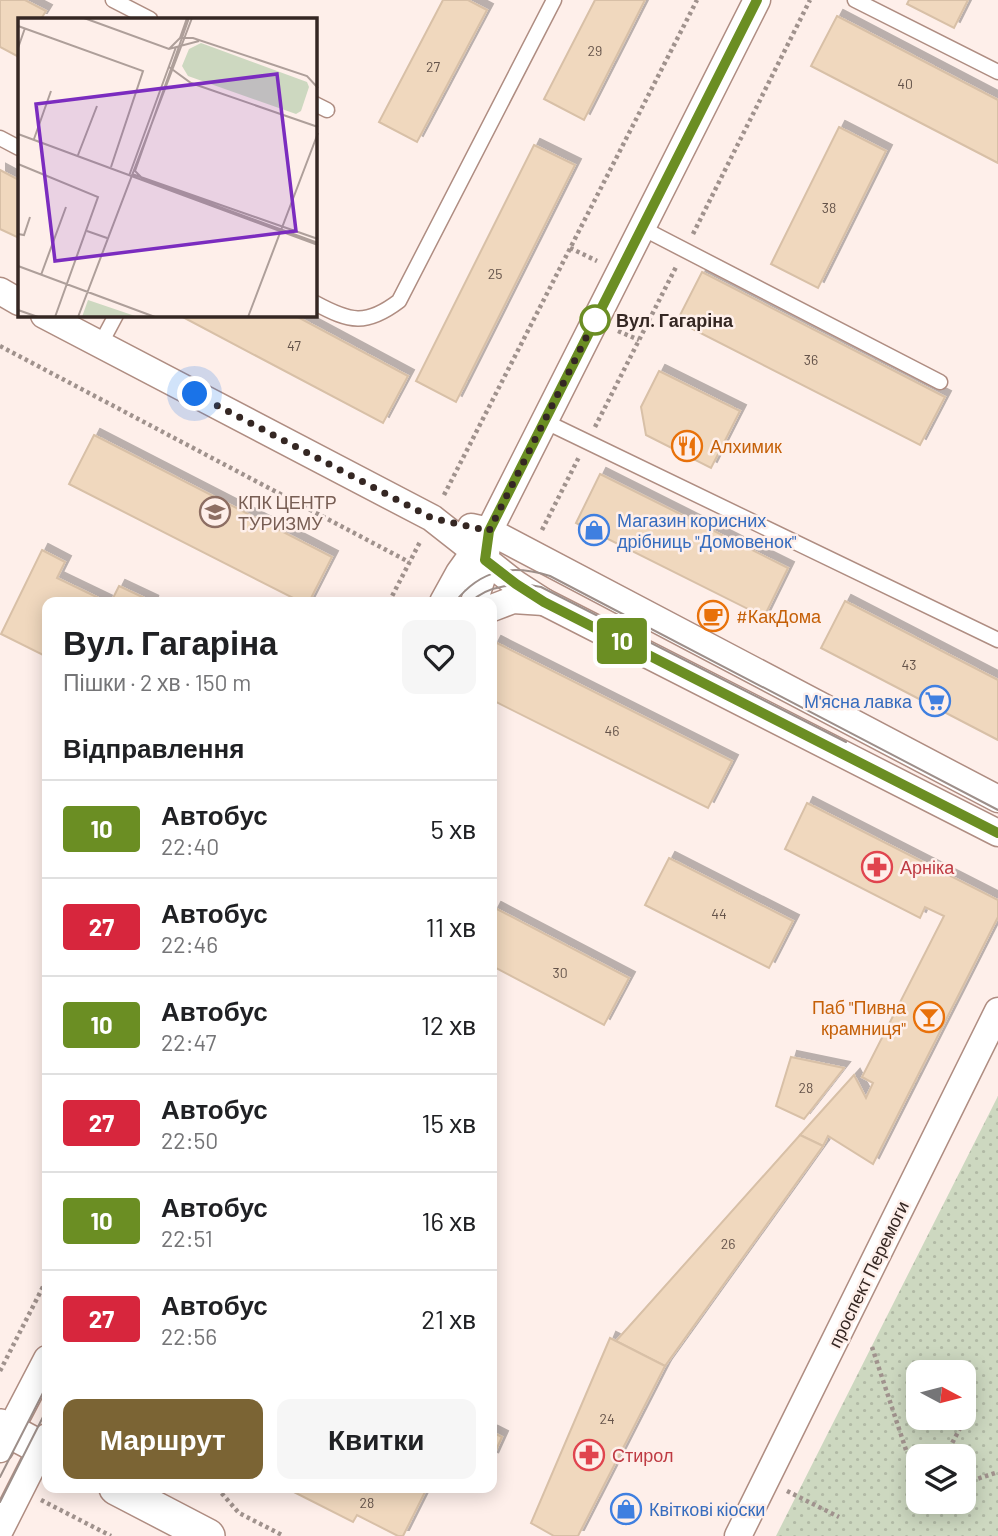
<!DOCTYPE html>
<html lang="uk">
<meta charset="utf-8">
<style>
body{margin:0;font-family:Barlow,sans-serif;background:#f6f6f6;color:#202124;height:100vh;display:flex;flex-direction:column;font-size:26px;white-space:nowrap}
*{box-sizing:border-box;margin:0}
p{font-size:23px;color:#757577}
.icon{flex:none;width:38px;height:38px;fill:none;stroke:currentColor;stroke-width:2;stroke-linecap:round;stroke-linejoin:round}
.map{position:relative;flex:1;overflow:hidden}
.details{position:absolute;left:42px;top:597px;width:455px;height:896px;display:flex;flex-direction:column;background:#fff;border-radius:14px;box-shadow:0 4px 18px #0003}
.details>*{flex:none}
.badge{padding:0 14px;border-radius:5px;font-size:24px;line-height:46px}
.needle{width:46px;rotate:97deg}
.tools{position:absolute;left:906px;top:1360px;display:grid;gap:14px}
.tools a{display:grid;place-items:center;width:70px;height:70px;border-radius:14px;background:#fff;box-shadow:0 4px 18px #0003;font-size:35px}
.you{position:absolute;width:35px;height:35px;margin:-18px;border:5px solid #fff;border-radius:50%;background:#1a73e8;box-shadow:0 0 0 10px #1a73e833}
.map>.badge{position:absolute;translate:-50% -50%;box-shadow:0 0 0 4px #fff}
h2{padding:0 21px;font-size:26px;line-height:63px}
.round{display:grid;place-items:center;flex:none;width:74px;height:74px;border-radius:14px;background:#f6f6f6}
.head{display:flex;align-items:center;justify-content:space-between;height:119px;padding:0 21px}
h1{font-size:33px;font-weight:800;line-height:52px}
.button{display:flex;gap:14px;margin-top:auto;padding:14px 21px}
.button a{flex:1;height:80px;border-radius:14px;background:#7b6434;color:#fff;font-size:28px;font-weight:800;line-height:80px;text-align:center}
.button a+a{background:#f6f6f6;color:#202124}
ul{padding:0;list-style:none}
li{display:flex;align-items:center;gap:21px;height:98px;padding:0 21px;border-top:2px solid #e0e0e0}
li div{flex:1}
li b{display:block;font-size:26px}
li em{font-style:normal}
li .badge{min-width:77px;font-weight:700;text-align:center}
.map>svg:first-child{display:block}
.grass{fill:url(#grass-dots);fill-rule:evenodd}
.building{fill:#f0d8be;stroke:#d8c0a7;stroke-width:2;filter:url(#shadow)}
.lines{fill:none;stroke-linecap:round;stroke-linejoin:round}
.service-casing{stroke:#af8d82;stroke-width:17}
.minor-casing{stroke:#af8d82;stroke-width:29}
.tertiary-casing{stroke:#af8d82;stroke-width:36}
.path{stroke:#a0928d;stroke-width:4.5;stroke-dasharray:3.5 3.5;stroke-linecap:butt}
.service{stroke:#fff;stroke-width:14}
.minor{stroke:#fff;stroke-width:26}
.tertiary{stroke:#fff;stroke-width:33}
.tram{stroke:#9d8f8a;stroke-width:2}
.line-casing{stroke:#fff;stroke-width:16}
.line{stroke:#6b8e23;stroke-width:10}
.walk{stroke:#352723;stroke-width:7;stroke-dasharray:0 12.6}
.stop-dot{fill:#fff;stroke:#6b8e23;stroke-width:3.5}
.labels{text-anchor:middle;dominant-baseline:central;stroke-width:5;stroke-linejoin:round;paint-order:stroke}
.number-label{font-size:14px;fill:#64534a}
.stop-label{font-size:18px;font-weight:bold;fill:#352723;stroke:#feefea;text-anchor:start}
.food-label{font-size:18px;fill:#c56008;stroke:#feefea;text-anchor:start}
.education-label{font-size:18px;fill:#785e54;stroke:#feefea;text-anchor:start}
.shop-label{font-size:18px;fill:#366cbe;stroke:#feefea;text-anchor:start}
.health-label{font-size:18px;fill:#be3a42;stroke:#feefea;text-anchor:start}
.street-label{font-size:18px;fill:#352723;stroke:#feefea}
.inset-road{fill:none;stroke:#ae9f9a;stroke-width:2}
.view{fill:#7b2cbf;fill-opacity:0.15;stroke:#7b2cbf;stroke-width:3.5}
.inset-edge{fill:none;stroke:#352723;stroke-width:3.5}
</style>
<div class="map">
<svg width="998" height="1536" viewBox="0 0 998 1536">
<defs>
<pattern id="grass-dots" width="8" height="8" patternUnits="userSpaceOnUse" patternTransform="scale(1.75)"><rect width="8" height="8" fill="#cdd8c0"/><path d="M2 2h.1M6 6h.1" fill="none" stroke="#b1b9a5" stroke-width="1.8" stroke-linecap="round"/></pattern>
<filter id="shadow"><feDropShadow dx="6" dy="-6" stdDeviation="0" flood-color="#0004"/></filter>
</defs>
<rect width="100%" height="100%" fill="#feefea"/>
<!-- grass -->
<path class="grass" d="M 998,1096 L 998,1536 L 776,1536 ZM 919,1372 L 964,1372 L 964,1418 L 919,1418 ZM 919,1456 L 964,1456 L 964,1502 L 919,1502 Z"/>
<!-- building -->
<g class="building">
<path d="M 0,0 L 25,0 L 46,11 L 41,19 L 19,19 L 19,57 L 0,47 Z"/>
<path d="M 443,0 L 468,0 L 487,10 L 417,142 L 379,122 Z"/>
<path d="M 595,0 L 645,0 L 584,120 L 544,99 Z"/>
<path d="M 909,0 L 968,0 L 954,28 L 907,4 Z"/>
<path d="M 837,16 L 998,100 L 998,163 L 811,66 Z"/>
<path d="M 839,127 L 886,151 L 818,288 L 771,264 Z"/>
<path d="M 534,145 L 575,165 L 456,402 L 416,381 Z"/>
<path d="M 0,170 L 19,180 L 19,238 L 0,229 Z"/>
<path d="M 702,272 L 945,397 L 920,445 L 677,321 Z"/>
<path d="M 179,315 L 294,315 L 408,376 L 383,423 Z"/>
<path d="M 659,371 L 740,411 L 711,468 L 646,435 L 641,407 Z"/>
<path d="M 94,435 L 332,557 L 309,602 L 301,602 L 69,484 Z"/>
<path d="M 600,474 L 788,568 L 764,617 L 576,523 Z"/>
<path d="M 42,550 L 65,562 L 57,578 L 107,602 L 47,602 L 47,657 L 1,634 Z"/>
<path d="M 119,586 L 153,602 L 111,602 Z"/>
<path d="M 845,601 L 998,680 L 998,740 L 821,648 Z"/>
<path d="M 495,642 L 732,761 L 708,808 L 492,700 L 492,648 Z"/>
<path d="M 807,803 L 998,900 L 998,917 L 873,1164 L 828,1136 L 823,1146 L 800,1135 L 854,1075 L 866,1098 L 873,1083 L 862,1077 L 944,916 L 925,907 L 920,918 L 785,849 Z"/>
<path d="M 669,858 L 793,921 L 769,968 L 645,905 Z"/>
<path d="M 495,908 L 629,978 L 604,1025 L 492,966 L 492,914 Z"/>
<path d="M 791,1057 L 844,1068 L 804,1119 L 776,1106 Z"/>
<path d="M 800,1135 L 823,1146 L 665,1366 L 616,1341 Z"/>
<path d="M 610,1338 L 665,1366 L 578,1536 L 554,1536 L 531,1523 Z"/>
<path d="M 492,1432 L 502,1437 L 492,1459 Z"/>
<path d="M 286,1488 L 427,1488 L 403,1536 L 398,1536 L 357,1515 L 353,1522 Z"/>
</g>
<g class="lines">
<!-- service casing -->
<g class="service-casing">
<g id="service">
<path d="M 113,0 L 150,19"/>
<path d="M 855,0 L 998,72"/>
<path d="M 315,104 L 327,110"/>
<path d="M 0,138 L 19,148"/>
<path d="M 642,228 L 940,382"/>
<path d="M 315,303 C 350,322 366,326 399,301 L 554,0"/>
<path d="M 100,345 L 116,315"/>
<path d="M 544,421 L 998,640"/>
</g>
</g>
<!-- minor casing -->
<g class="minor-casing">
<g id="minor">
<path d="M 0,291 L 19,302"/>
<path d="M 44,315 L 432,518 L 516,584 L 544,602 L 998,833"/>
<path d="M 471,527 L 489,531 L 998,799"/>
<path d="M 443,602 L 459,573 L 489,531 L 757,0"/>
<path d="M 474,602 L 482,578 L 487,547"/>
<path d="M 492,608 L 513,600 L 544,602"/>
<path d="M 0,1449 L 47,1359"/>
<path d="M 0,1530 L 47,1437"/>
<path d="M 738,1536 L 998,1011"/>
</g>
</g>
<!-- tertiary casing -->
<g class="tertiary-casing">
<g id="tertiary">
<path d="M 0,1426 L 47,1451"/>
<path d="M 116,1488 L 208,1536"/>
</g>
</g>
<!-- path -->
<g class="path">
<path d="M 693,234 L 810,0"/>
<path d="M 570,248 L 597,261"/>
<path d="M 618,331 L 639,340"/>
<path d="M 0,346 L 409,562"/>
<path d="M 595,427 L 676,267"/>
<path d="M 444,495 L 697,0"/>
<path d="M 542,530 L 579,457"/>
<path d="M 389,602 L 421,540"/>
<path d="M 872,1347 L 907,1453"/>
<path d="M 0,1371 L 47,1279"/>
<path d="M 949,1449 L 975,1400"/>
<path d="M 965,1483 L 998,1472"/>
<path d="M 217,1488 L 239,1513 L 284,1536"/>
<path d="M 787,1491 L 839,1517"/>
<path d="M 41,1500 L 111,1536"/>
</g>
<!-- service -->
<use href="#service" class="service"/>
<!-- minor -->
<use href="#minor" class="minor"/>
<!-- tertiary -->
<use href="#tertiary" class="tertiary"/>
<!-- tram -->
<g class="tram">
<path d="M 455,602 C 481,569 511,564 550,576 L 998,810"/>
<path d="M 471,602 C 487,585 520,582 541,587 L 846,742"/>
<path d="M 0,1477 L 47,1385"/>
<path d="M 0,1502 L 47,1409"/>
</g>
</g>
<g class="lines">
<!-- line casing -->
<g class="line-casing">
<path id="line" d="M 757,0 L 489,531 L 485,560 L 516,584 L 544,602 L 998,833"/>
</g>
<!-- line -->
<use href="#line" class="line"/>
<!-- walk -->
<path class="walk" d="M 195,394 L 432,518 L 489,531 L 595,320"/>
</g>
<!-- icons -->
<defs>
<g id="restaurant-ring" transform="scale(1.575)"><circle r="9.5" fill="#feefea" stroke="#e8710a" stroke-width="1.5"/><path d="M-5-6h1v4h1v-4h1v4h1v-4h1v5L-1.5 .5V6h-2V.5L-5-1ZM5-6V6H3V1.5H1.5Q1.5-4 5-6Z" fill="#e8710a"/></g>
<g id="school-ring" transform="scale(1.575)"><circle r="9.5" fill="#feefea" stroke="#8d6e63" stroke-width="1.5"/><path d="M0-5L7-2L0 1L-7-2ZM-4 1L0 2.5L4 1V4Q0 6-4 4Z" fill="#8d6e63"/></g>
<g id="shop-ring" transform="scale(1.575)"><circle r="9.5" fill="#feefea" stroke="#3f7fe0" stroke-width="1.5"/><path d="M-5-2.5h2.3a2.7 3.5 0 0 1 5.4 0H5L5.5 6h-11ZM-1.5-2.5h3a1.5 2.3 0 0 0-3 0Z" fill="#3f7fe0"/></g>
<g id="cafe-ring" transform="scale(1.575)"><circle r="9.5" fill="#feefea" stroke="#e8710a" stroke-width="1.5"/><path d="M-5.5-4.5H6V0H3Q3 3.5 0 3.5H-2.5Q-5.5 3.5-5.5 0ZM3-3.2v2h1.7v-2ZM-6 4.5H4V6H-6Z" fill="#e8710a"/></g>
<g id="supermarket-ring" transform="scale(1.575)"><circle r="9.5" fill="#feefea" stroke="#3f7fe0" stroke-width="1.5"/><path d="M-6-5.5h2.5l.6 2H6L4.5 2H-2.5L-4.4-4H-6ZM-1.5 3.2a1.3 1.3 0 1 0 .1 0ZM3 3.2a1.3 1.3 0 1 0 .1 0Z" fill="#3f7fe0"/></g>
<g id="pharmacy-ring" transform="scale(1.575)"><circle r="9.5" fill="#feefea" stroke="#e0444e" stroke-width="1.5"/><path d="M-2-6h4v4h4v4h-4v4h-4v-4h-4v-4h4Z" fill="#e0444e"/></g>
<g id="bar-ring" transform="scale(1.575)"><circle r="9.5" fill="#feefea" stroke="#e8710a" stroke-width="1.5"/><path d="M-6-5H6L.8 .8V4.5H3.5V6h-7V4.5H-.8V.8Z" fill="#e8710a"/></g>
</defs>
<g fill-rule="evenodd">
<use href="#restaurant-ring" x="687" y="446"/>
<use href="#school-ring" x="215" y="512"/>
<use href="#shop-ring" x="594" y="530"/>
<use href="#cafe-ring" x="713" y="616"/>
<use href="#supermarket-ring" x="935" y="701"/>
<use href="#pharmacy-ring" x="877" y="867"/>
<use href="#bar-ring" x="929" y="1017"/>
<use href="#pharmacy-ring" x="589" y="1455"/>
<use href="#shop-ring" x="626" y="1509"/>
</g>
<!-- markers -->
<circle class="stop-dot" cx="595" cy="320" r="14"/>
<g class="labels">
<!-- number labels -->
<g class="number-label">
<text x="595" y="50">29</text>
<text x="433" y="66">27</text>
<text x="905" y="83">40</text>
<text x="829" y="207">38</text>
<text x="495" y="273">25</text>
<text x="294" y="345">47</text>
<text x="811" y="359">36</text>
<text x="909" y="664">43</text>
<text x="612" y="730">46</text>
<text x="719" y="913">44</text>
<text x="560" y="972">30</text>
<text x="806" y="1087">28</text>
<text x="728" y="1243">26</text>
<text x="607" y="1418">24</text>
<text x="367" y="1502">28</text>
</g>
<!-- stop labels -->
<g class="stop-label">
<text x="616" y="320">Вул. Гагаріна</text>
</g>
<!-- food labels -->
<g class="food-label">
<text x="710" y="446">Алхимик</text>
<text x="736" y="616">#КакДома</text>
<text x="906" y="1007" text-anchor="end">Паб "Пивна<tspan x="906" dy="21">крамниця"</tspan></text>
</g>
<!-- education labels -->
<g class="education-label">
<text x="238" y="502">КПК ЦЕНТР<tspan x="238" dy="21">ТУРИЗМУ</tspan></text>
</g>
<!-- shop labels -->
<g class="shop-label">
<text x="617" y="520">Магазин корисних<tspan x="617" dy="21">дрібниць "Домовенок"</tspan></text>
<text x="912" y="701" text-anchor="end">М'ясна лавка</text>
<text x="649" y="1509">Квіткові кіоски</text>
</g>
<!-- health labels -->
<g class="health-label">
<text x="900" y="867">Арніка</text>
<text x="612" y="1455">Стирол</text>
</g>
<!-- street labels -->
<g class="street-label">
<text transform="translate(868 1274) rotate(-64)">проспект Перемоги</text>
</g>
</g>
<!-- overview -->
<g transform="translate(18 18)">
<rect width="299" height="299" fill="#feefea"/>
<path d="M 183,25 L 289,64 L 291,69 L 283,93 L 278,96 L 170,58 L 164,48 L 171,31 ZM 70,282 L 120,299 L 64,299 Z" fill="#cdd8c0"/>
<path class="inset-road" d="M 66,0 L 151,31 L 181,23M 171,0 L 117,153 L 125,161 L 300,225M 0,8 L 125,53 L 93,149M 162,20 L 169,0M 0,30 L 7,10M 151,31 L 162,20 L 175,20 L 289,58 L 300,70M 151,49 L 173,65 L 300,109M 0,116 L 300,227M 16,121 L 33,73M 60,137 L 79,88M 0,146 L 80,179 L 37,299M 114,156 L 300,221M 111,158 L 158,29M 69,213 L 89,220M 0,216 L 6,217 L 12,199M 0,248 L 137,299M 23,257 L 48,189M 0,292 L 20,299M 60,299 L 174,0M 230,299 L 300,115"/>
<path class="view" d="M 259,56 L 278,213 L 37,243 L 18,86 Z"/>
<rect width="299" height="299" class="inset-edge"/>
</g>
</svg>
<div class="tools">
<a><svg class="needle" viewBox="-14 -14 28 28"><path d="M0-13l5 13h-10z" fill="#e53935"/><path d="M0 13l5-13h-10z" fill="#757577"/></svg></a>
<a><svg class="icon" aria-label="layers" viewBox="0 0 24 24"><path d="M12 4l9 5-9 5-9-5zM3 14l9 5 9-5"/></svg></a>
</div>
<div class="you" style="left:195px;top:394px"></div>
<b class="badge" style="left:622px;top:641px;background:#6b8e23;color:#fff">10</b>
<section class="details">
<div class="head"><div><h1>Вул. Гагаріна</h1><p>Пішки · 2 хв · 150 m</p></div><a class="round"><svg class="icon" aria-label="heart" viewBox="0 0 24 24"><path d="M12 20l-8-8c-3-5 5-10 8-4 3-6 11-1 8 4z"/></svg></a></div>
<h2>Відправлення</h2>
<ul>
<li><span class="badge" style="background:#6b8e23;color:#fff">10</span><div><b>Автобус</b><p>22:40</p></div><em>5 хв</em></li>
<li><span class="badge" style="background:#d7263d;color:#fff">27</span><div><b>Автобус</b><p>22:46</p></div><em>11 хв</em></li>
<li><span class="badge" style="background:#6b8e23;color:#fff">10</span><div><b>Автобус</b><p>22:47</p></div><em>12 хв</em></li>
<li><span class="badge" style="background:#d7263d;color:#fff">27</span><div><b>Автобус</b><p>22:50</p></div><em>15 хв</em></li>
<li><span class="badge" style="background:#6b8e23;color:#fff">10</span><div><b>Автобус</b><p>22:51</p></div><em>16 хв</em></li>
<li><span class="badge" style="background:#d7263d;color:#fff">27</span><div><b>Автобус</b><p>22:56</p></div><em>21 хв</em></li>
</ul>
<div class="button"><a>Маршрут</a><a>Квитки</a></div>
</section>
</div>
